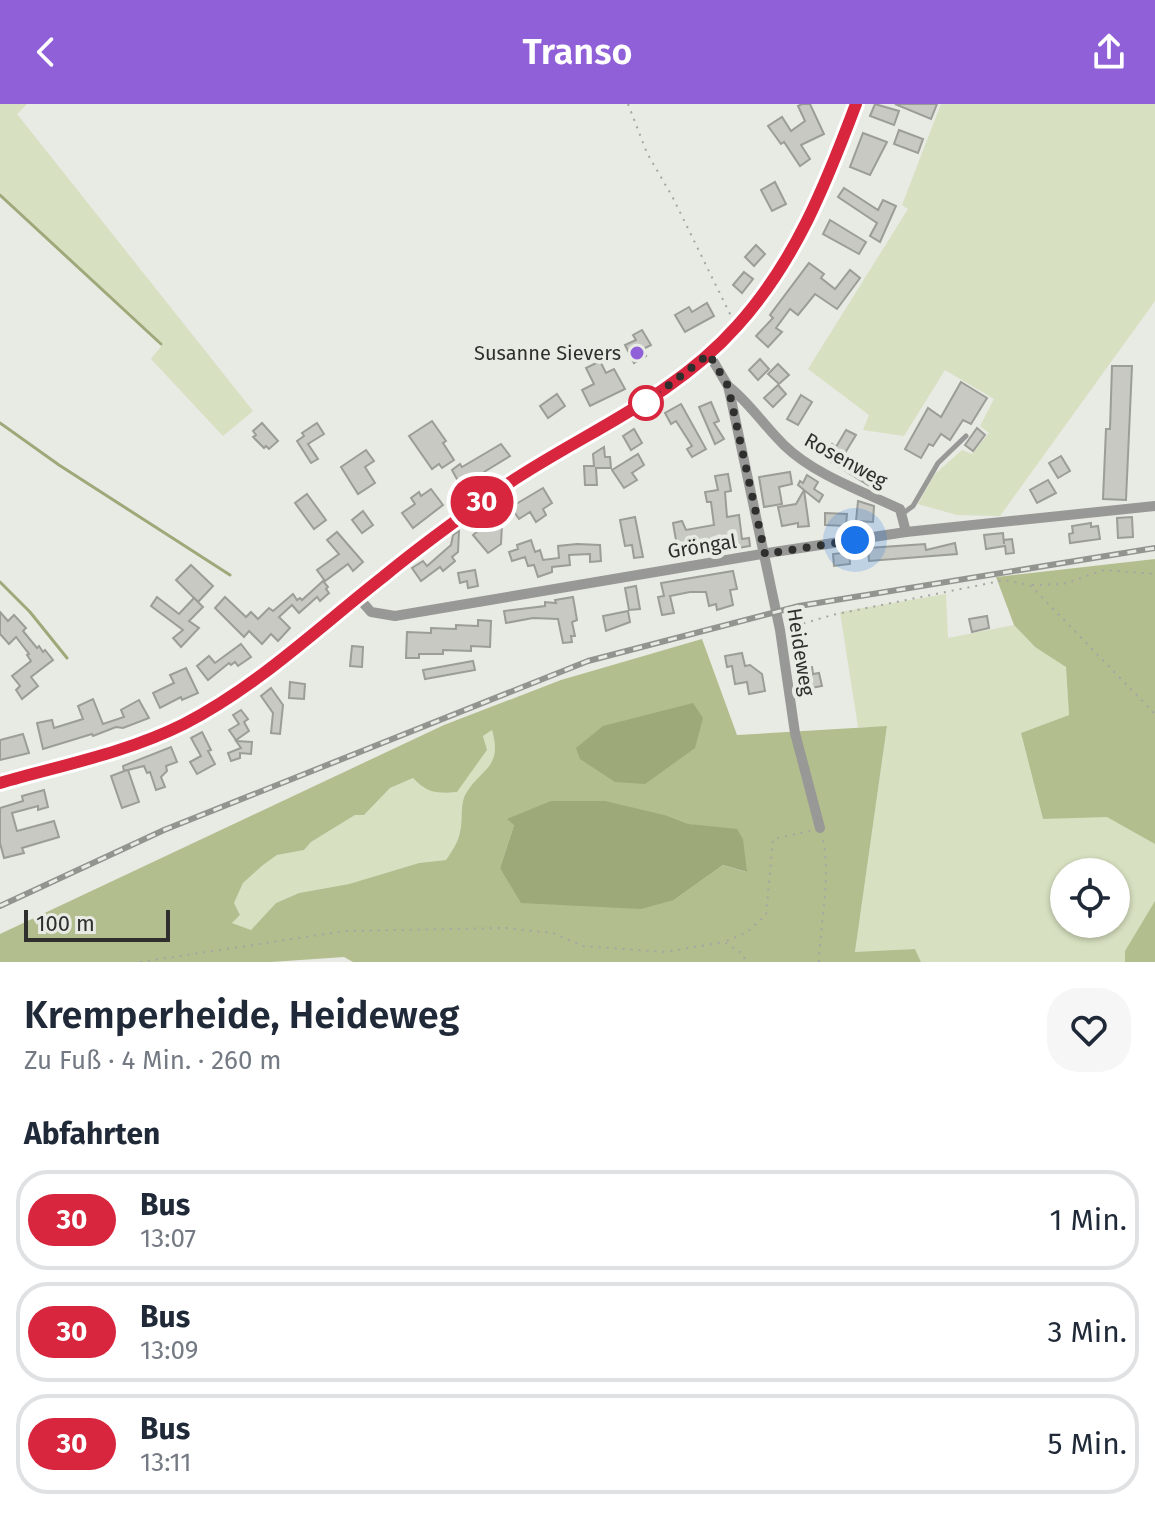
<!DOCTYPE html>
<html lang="de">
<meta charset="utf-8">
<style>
body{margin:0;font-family:"Fira Sans",sans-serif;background:#f6f6f7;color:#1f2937;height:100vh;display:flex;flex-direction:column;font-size:30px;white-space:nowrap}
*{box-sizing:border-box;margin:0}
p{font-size:26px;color:#747a83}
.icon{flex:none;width:44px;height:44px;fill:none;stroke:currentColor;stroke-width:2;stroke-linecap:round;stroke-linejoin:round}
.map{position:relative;height:858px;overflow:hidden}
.panel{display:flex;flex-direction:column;background:#fff;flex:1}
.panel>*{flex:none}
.badge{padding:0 16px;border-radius:26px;font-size:28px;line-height:52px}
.tools{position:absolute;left:1050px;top:754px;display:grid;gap:16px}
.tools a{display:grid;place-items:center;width:80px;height:80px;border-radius:50%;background:#fff;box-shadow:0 2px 6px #0004;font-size:40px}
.scale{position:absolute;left:24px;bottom:20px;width:146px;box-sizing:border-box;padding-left:8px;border:4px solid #2f302e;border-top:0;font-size:22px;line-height:28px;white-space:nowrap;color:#2f302e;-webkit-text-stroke:6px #e8eae4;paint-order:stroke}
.you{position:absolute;width:40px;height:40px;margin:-20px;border:6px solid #fff;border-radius:50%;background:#1a73e8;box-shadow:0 0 0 12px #1a73e833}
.map>.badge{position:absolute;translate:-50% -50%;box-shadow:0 0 0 4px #fff}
h2{padding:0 24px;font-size:30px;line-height:72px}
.round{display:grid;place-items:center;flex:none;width:84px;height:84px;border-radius:32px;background:#f6f6f7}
.overview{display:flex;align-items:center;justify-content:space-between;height:136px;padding:0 24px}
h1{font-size:38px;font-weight:600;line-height:60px}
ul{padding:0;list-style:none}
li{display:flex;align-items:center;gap:24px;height:100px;margin:0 16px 12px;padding:0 8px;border:4px solid #e0e1e3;border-radius:32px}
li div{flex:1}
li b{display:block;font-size:30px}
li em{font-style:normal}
li .badge{min-width:88px;font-weight:700;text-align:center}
header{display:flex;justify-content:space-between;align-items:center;height:104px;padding:0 24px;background:#9060d9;color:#fff;font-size:36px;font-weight:600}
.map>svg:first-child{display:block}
.green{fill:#d7e0c0;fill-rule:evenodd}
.forest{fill:#b2be8d;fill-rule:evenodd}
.water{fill:#9da979}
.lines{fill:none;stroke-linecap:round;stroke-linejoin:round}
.stream{stroke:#9da979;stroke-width:3}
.building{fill:#c7c9c2;stroke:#9b9d96;stroke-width:2}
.path{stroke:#a5a6a2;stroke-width:2;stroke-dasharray:2 6;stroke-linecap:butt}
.service{stroke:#989896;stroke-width:5}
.minor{stroke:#989896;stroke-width:10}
.secondary{stroke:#71726e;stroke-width:14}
.rail-casing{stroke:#929490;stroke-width:6}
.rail{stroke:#e8eae4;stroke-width:3;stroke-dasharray:9;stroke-linecap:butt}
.line-casing{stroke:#fff;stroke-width:18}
.line{stroke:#d7263d;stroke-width:12}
.walk{stroke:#2f302e;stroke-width:8;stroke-dasharray:0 14.4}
.poi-dot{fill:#9060d9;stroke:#e8eae4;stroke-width:3}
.stop-dot{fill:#fff;stroke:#d7263d;stroke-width:4}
.labels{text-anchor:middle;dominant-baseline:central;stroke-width:8;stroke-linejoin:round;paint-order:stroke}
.poi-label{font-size:20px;fill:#2f302e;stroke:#e8eae4;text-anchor:end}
.street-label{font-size:20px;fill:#2f302e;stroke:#e8eae4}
</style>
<header><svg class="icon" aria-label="back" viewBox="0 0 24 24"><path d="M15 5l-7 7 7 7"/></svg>Transo<svg class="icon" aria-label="share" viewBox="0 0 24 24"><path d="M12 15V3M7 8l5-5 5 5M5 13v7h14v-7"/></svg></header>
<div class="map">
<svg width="1155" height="858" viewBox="0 0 1155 858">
<rect width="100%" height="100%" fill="#e8eae4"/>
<!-- green -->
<g class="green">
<path d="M 0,0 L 27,0 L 17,10 L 253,307 L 223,332 L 151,255 L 163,240 L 0,89 Z"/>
<path d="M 941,0 L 1155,0 L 1155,197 L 1000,412 L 957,411 L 918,400 L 934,371 L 962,346 L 972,350 L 989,329 L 980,322 L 994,295 L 945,266 L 904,332 L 863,326 L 869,311 L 808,265 L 908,105 L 902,101 Z"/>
<path d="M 946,490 L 948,534 L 1014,521 L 1035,543 L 1066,562 L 1069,611 L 1021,629 L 1043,715 L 1107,712 L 1155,740 L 1155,797 L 1126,847 L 1125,858 L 921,858 L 915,845 L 855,849 L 887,623 L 858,623 L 840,508 ZM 1064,768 L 1116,768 L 1116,820 L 1064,820 Z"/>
<path d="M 492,626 C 503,664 482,663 465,691 C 460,700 463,717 460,728 C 458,739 452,747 446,756 L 419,759 L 349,780 L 299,789 L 276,799 L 251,826 L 232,819 L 240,811 L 234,799 L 243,779 L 263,761 L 277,751 L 304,746 L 311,738 L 355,711 L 364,711 L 390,684 L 413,674 C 427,689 437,690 457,688 L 487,646 L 483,632 Z"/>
</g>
<!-- forest -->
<g class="forest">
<path d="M 1155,455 L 1155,740 L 1107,713 L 1043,715 L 1021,629 L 1069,611 L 1066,563 L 1035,543 L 1014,521 L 996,473 Z"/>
<path d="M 702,535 L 737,631 L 887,622 L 855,848 L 915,845 L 921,858 L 353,858 L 344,853 L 271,858 L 0,858 L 0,830 L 444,621 L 561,576 ZM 492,626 C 503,665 481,663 465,691 C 460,701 463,717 460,728 C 458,739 452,747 446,756 L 419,759 L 349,780 L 299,789 L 276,799 L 251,826 L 232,819 L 240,811 L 234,799 L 243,779 L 263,761 L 277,751 L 304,746 L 311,738 L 355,711 L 364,711 L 390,684 L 413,674 C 427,689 437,690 457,688 L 487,646 L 483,632 ZM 668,712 L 689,720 L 704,723 L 746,768 L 723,761 L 674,796 L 500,764 L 514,721 Z"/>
<path d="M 1155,797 L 1155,858 L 1125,858 L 1125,847 Z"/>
</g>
<!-- water -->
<g class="water">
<path d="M 693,599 L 703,614 L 695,644 L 645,680 L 615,678 L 580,655 L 576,644 L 603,622 Z"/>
<path d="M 551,697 L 605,697 L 668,712 L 689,720 L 737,725 L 743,735 L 747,768 L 723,761 L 674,796 L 641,805 L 521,799 L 500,764 L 514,721 L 507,715 Z"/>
</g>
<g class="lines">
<!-- stream -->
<g class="stream">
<path d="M 0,91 L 161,240"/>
<path d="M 0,319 L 59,361 L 230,471"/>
<path d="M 0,478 L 30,508 L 67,554"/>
</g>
</g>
<!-- building -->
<g class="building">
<path d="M 802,0 L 810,0 L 824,30 L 801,41 L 810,55 L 800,62 L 784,38 L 781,40 L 768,22 L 782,13 L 791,27 L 805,17 L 798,2 Z"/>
<path d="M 875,0 L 899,7 L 894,21 L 870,12 Z"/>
<path d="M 895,0 L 937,0 L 931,15 Z"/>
<path d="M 899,26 L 923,35 L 918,49 L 894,40 Z"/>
<path d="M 863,29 L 887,38 L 870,71 L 850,63 Z"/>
<path d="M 775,78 L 786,100 L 772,107 L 761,86 Z"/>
<path d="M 844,84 L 878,106 L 883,96 L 896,102 L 880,138 L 870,132 L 877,119 L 838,93 Z"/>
<path d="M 830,116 L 866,138 L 859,150 L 823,130 Z"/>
<path d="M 756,141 L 765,150 L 754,162 L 745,153 Z"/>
<path d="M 809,159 L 824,170 L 821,174 L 835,185 L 850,166 L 860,174 L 837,205 L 815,190 L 798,211 L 790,205 L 776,224 L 782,228 L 768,243 L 756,232 L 773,214 L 770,211 Z"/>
<path d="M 744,168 L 753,175 L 742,189 L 733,181 Z"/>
<path d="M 707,199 L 714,212 L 685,228 L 675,211 L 689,203 L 692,208 Z"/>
<path d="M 642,226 L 651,241 L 643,245 L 646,252 L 634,259 L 625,241 L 636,236 L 633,231 Z"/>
<path d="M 760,255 L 769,265 L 758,276 L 749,266 Z"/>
<path d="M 600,257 L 606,269 L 614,265 L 625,285 L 590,302 L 582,286 L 594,280 L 586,264 Z"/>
<path d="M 778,260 L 789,271 L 779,280 L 768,270 Z"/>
<path d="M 1112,262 L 1132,262 L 1126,396 L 1103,395 L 1106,325 L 1110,325 Z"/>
<path d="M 961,278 L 987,294 L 971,320 L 963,316 L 950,336 L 941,330 L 933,342 L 929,340 L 921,354 L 905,345 L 928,304 L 941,313 Z"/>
<path d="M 778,281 L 786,290 L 773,303 L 764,294 Z"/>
<path d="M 557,290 L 565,302 L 548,314 L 540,302 Z"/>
<path d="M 801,291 L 812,298 L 798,321 L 787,315 Z"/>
<path d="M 711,298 L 719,317 L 714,319 L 724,335 L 715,340 L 699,303 Z"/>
<path d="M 681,300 L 706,345 L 692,353 L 687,345 L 692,342 L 676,317 L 671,320 L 665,309 Z"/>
<path d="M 432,317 L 446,337 L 443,339 L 454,356 L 442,364 L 439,360 L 432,365 L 409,332 Z"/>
<path d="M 262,319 L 278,337 L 269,345 L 266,342 L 264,344 L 253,333 L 256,331 L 253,327 Z"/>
<path d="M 317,319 L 324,330 L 308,340 L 318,355 L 311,359 L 297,337 L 304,332 L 302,329 Z"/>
<path d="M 977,324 L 985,331 L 973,347 L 965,341 Z"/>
<path d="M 634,325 L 642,339 L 631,346 L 623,332 Z"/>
<path d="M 846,326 L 856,331 L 845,349 L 863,361 L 860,367 L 876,376 L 871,383 L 823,353 L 832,340 L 836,343 Z"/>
<path d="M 501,340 L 510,352 L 471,376 L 474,381 L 464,388 L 452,366 L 460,360 L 462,363 Z"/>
<path d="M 604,343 L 605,353 L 610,353 L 611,364 L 596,364 L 597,381 L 585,381 L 584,362 L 594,362 L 593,350 Z"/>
<path d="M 366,346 L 374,357 L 365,363 L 375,379 L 358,390 L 341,363 Z"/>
<path d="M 638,350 L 644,361 L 632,369 L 637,376 L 624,384 L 612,366 Z"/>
<path d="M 1061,352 L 1070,367 L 1058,374 L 1049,359 Z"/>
<path d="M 790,368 L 792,380 L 779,383 L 782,400 L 764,403 L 759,373 Z"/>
<path d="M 728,370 L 731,387 L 725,388 L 727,413 L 739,411 L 742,435 L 749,434 L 750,442 L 738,444 L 736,436 L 727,435 L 682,442 L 683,450 L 674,451 L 673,443 L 677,442 L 673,419 L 682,417 L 686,426 L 714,421 L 711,398 L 707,398 L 705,388 L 718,386 L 715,372 Z"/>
<path d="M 807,371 L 818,378 L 814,385 L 823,391 L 819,398 L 804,386 L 809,422 L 798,423 L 798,419 L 782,422 L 778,403 L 796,400 L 804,386 L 798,381 L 800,377 L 803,379 Z"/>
<path d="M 1048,376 L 1056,389 L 1037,399 L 1030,386 Z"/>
<path d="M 543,384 L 552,399 L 543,405 L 546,411 L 536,418 L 530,408 L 519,415 L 511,403 Z"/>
<path d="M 431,385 L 443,401 L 413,424 L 402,409 L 415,400 L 411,394 L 419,388 L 421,392 Z"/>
<path d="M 307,390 L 326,416 L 314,425 L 295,399 Z"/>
<path d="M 858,397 L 874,402 L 873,418 L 856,417 Z"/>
<path d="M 363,407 L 373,421 L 362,429 L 352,416 Z"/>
<path d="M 493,408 L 502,419 L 501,440 L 488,449 L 473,431 L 486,420 L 482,416 Z"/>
<path d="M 825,409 L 847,410 L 846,422 L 825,421 Z"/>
<path d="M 635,413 L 643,453 L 634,454 L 632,441 L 625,442 L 620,416 Z"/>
<path d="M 1132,413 L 1133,433 L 1118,434 L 1117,414 Z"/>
<path d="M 1091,419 L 1091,423 L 1098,422 L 1100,435 L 1070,439 L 1069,430 L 1073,429 L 1072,422 Z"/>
<path d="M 459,427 L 458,448 L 452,453 L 455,457 L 443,467 L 440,463 L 421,477 L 412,464 L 423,457 L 427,462 L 451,441 L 453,431 Z"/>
<path d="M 337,428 L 363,458 L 353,467 L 348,460 L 325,477 L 317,466 L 339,450 L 327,436 Z"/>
<path d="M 1003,429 L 1004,440 L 1004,436 L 1012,435 L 1014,449 L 1006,450 L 1005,442 L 986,445 L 984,431 Z"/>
<path d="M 531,436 L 535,448 L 540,446 L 543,456 L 559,454 L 558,442 L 577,440 L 600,441 L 601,457 L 590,458 L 590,450 L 569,451 L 570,461 L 552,463 L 552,468 L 538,473 L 534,461 L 528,462 L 525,453 L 512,457 L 509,448 L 518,445 L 517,441 Z"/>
<path d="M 955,439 L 957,450 L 869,457 L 868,444 L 925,440 L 926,446 Z"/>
<path d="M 849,448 L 850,460 L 834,462 L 833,450 Z"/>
<path d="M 191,461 L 213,482 L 198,498 L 176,476 Z"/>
<path d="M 475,466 L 478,482 L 468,484 L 467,477 L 460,479 L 458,469 Z"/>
<path d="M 733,467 L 737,485 L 730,486 L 733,501 L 717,506 L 716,500 L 709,502 L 706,488 L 690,488 L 670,492 L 674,509 L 662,511 L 658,493 L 664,492 L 661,479 Z"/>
<path d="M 323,477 L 328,483 L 326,485 L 329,489 L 320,497 L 317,493 L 299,509 L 292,501 L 279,513 L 290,524 L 278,537 L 271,530 L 262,540 L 249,527 L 244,533 L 215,504 L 225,493 L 246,513 L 251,508 L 258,515 L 269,504 L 273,507 L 293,490 L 297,496 L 300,494 L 302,496 Z"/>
<path d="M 636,482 L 640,505 L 629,506 L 625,484 Z"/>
<path d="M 157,493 L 179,510 L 194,494 L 203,503 L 189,517 L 199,524 L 181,543 L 173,534 L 183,526 L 151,502 Z"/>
<path d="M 573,493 L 577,516 L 572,518 L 575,532 L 571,532 L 572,538 L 563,539 L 558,515 L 533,514 L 506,519 L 504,507 L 545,502 L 545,498 L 556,499 L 555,496 Z"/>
<path d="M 628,507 L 630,518 L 606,527 L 603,512 Z"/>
<path d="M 0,508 L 8,517 L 14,511 L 26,524 L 23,527 L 37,544 L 39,542 L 43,548 L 45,546 L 53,556 L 31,573 L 38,582 L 22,595 L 16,586 L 20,582 L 12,572 L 31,557 L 27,551 L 29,550 L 16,533 L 9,540 L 0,530 Z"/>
<path d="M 987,512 L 989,524 L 972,528 L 969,515 Z"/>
<path d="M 478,516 L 491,517 L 490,543 L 471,542 L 471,547 L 443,546 L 443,550 L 419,550 L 419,554 L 406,554 L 407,528 L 431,529 L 431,524 L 456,525 L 456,521 L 478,522 Z"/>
<path d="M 241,540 L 251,553 L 238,562 L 235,558 L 231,561 L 229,559 L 208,576 L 197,562 L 209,552 L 215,559 Z"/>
<path d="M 352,542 L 363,543 L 362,563 L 350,562 Z"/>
<path d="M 742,549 L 745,562 L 750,561 L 762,570 L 765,587 L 749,590 L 747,578 L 735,580 L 732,562 L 727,563 L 725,552 Z"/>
<path d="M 473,557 L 475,566 L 425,575 L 423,566 Z"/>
<path d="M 812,563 L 813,570 L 819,569 L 822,582 L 800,586 L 797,565 Z"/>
<path d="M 186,564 L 198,589 L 182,596 L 181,593 L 160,604 L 153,589 L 174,579 L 170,571 Z"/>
<path d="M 290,578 L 305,580 L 304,595 L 289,594 Z"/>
<path d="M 271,584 L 283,601 L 280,630 L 271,629 L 273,609 L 261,592 Z"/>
<path d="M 93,595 L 103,620 L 124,613 L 121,606 L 139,596 L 149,614 L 123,624 L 116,623 L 93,632 L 92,630 L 43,645 L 37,619 L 52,616 L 54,624 L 83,615 L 78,602 Z"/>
<path d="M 241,606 L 248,615 L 244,618 L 249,627 L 236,636 L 229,626 L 239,620 L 233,611 Z"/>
<path d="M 202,628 L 211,646 L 208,647 L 215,660 L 197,670 L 190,658 L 201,652 L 191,634 Z"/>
<path d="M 23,630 L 29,649 L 0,656 L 0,636 Z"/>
<path d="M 236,637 L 252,638 L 251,650 L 240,649 L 240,654 L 231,657 L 228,649 L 241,644 Z"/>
<path d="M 171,643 L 177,658 L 166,662 L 167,667 L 161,673 L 165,683 L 156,686 L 150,668 L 147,669 L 144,662 L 128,666 L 139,698 L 122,704 L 111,672 L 127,666 L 124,667 L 123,662 Z"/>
<path d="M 44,686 L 48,703 L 38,706 L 38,702 L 12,709 L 17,727 L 54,717 L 59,733 L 22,744 L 24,749 L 4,754 L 0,739 L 0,704 L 23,697 L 22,692 Z"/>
</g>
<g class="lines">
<!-- path -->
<g class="path">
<path d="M 628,0 L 647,49 L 673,94 L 731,212"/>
<path d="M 1032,481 L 1063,480 L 1104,466 L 1155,470"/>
<path d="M 788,524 L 832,511 L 1005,476 L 1030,481 L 1155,610"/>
<path d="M 727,837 L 747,828 L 766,811 L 773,735 L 810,727"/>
<path d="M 140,858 L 345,827 L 505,824 L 553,829 L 583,842 L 665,848 L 724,838 L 743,850 L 746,858"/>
<path d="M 819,858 C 820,820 832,768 822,732"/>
</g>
<!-- service -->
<path class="service" d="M 902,410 L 913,402 L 938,359 L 966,332"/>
<!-- minor -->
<g class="minor">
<path d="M 709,250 L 728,282 L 731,295 L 780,526 L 795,629 L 820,724"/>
<path d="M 728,282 C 750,299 764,322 784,341 C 815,371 862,387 900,405 L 906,428"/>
<path d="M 358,493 L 371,508 L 395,512 L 774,448 L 906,428 L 1155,402"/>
</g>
<!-- secondary -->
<path class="secondary" d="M 0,679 C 62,661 126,649 184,620 C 251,586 307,535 364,488 C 411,450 459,413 509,379 C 588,326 671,295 737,222 C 796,159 826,80 856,0"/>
<!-- rail casing -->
<g class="rail-casing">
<path id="rail" d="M 0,802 L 164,726 L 588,557 L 799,502 L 1155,444"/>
</g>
<!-- rail -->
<use href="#rail" class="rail"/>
</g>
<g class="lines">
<!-- line casing -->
<g class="line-casing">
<path id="line" d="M 0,679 C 62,661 126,649 184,620 C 258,582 318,524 383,473 C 423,440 466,409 509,379 C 587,327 673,294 737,222 C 795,158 826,80 856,0"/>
</g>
<!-- line -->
<use href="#line" class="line"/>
<!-- walk -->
<path class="walk" d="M 646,299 L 709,250 L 728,282 L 765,450 L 855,436"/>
</g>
<!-- markers -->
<circle class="poi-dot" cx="637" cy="249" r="8"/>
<circle class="stop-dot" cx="646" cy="299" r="16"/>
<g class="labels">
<!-- poi labels -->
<g class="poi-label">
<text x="621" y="249">Susanne Sievers</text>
</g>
<!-- street labels -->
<g class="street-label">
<text transform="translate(846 356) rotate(29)">Rosenweg</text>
<text transform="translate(702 442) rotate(-9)">Gröngal</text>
<text transform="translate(801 548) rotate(81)">Heideweg</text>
</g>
</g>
</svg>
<div class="tools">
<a><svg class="icon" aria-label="locate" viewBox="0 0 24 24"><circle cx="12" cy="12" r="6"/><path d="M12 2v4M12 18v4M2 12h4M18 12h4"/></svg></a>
</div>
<div class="scale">100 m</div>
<div class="you" style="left:855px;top:436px"></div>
<b class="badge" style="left:482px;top:398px;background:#d7263d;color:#fff">30</b>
</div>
<section class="panel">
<div class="overview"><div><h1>Kremperheide, Heideweg</h1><p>Zu Fuß · 4 Min. · 260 m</p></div><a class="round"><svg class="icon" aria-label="heart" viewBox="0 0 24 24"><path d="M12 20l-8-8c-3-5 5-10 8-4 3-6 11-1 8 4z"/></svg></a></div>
<h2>Abfahrten</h2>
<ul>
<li><span class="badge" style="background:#d7263d;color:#fff">30</span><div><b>Bus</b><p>13:07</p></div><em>1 Min.</em></li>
<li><span class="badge" style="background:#d7263d;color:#fff">30</span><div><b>Bus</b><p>13:09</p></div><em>3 Min.</em></li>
<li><span class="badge" style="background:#d7263d;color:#fff">30</span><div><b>Bus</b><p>13:11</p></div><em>5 Min.</em></li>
</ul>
</section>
